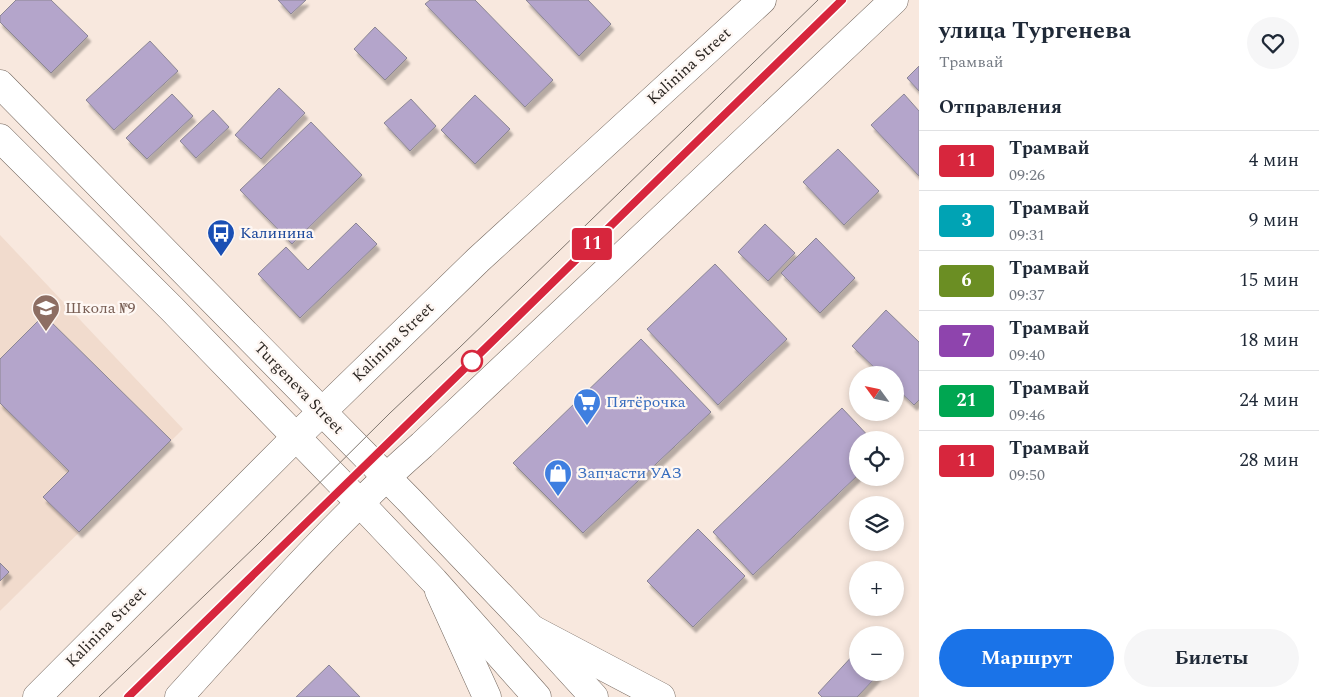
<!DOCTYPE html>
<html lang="ru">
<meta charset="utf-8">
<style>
body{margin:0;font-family:Spectral,serif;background:#f6f6f7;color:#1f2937;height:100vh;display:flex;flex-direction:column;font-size:19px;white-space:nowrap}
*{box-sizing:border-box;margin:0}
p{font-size:16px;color:#747a83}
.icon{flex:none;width:28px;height:28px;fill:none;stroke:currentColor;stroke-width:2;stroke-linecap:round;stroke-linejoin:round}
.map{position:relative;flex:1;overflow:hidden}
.sheet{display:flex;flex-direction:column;background:#fff;width:400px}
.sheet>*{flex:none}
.badge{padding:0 10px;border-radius:4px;font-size:18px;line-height:32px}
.needle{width:32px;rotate:303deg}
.buttons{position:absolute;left:849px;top:366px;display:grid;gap:10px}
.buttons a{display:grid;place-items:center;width:55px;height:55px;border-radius:50%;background:#fff;box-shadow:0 2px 8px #0003;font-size:25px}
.map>.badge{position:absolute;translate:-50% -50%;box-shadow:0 0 0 2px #fff}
h2{padding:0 20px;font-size:19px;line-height:45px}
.round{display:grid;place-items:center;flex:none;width:52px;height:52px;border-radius:26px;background:#f6f6f7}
.head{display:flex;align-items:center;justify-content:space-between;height:85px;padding:0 20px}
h1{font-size:24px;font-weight:700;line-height:38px}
.cta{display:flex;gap:10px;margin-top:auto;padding:10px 20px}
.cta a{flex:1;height:58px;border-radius:30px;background:#1a73e8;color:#fff;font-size:20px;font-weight:700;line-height:58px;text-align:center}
.cta a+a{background:#f6f6f7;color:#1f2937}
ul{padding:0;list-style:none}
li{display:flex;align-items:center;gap:15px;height:60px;padding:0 20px;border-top:1px solid #e0e1e3}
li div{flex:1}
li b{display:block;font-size:19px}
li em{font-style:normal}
li .badge{min-width:55px;font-weight:700;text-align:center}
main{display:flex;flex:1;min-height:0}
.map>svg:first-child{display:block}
.built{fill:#f1dbcd}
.building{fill:#b4a5cb;stroke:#8b8694;filter:url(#shadow)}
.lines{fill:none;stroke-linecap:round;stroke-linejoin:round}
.secondary-casing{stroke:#73665d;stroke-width:29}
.highway-casing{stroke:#73665d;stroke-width:29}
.secondary{stroke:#fff;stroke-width:28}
.highway{stroke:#fff;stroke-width:28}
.tram{stroke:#7e756e;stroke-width:1}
.line-casing{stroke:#fff;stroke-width:11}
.line{stroke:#d7263d;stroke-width:8}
.stop-dot{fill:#fff;stroke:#d7263d;stroke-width:2.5}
.labels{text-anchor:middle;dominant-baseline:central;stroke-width:4.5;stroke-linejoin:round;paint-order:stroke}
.street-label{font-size:16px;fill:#2c2723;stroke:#fef7f3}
.transit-label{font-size:16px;fill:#164399;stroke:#fef7f3;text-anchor:start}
.education-label{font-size:16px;fill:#785e54;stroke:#fef7f3;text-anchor:start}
.shop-label{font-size:16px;fill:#366cbe;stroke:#fef7f3;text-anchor:start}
</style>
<main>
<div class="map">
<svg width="919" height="697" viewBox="0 0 919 697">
<defs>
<filter id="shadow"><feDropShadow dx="3" dy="5.5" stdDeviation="1" flood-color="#0004"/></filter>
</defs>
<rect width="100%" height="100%" fill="#f8e8de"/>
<!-- built -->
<path class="built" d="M 0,235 L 183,429 L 0,611 Z"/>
<!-- building -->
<g class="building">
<path d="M 16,0 L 51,0 L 88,36 L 51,73 L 0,22 L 0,16 Z"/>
<path d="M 278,0 L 306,0 L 291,14 Z"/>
<path d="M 430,0 L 475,0 L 553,80 L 525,107 L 425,4 Z"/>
<path d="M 526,0 L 588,0 L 611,24 L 579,56 Z"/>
<path d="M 375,27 L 407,58 L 385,80 L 354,49 Z"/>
<path d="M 150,41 L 178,71 L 114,130 L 86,100 Z"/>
<path d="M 919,66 L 919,91 L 907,78 Z"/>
<path d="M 279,88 L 305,113 L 261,159 L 235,135 Z"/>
<path d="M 172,94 L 193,116 L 147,159 L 126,138 Z"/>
<path d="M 904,94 L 919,111 L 919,176 L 871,125 Z"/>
<path d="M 475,95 L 510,129 L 475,164 L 441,130 Z"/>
<path d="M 411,99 L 436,126 L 410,151 L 384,123 Z"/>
<path d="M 213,110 L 229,127 L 196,158 L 180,141 Z"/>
<path d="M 311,122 L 362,175 L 292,244 L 240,190 Z"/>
<path d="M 838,149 L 879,191 L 844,225 L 803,182 Z"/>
<path d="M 356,223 L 377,244 L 300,318 L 258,274 L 286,247 L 308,270 Z"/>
<path d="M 765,224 L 795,253 L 768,281 L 738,252 Z"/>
<path d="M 816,238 L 855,278 L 820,313 L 781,273 Z"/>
<path d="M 715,264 L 787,339 L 718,405 L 647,329 Z"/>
<path d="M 886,310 L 919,342 L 919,400 L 914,405 L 895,387 L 895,375 L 882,375 L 852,346 Z"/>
<path d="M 44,315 L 171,440 L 79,532 L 43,497 L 69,471 L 0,403 L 0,359 Z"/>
<path d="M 641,339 L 711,412 L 583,533 L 513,463 Z"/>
<path d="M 842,408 L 872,440 L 858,440 L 858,475 L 753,575 L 713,532 Z"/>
<path d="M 698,529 L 745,576 L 693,627 L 647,581 Z"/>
<path d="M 0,563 L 9,572 L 0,581 Z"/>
<path d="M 856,652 L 858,654 L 858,672 L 877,672 L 879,674 L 857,697 L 822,697 L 818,693 Z"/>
<path d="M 329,665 L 360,697 L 296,697 Z"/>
</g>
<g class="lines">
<!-- secondary casing -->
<g class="secondary-casing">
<g id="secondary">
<path d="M 439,591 L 487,697"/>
<path d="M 534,630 L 661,697"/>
<path d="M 37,697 L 296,437 L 478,260 L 762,0"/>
<path d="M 179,697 C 257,611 334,522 422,445 L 894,0"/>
</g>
</g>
<!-- highway casing -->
<g class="highway-casing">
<g id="highway">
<path d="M 0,84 L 410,501 L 531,628 L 594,697"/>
<path d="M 0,138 L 172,309 L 360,503 L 434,581 L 537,697"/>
</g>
</g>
<!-- secondary -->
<use href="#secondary" class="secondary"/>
<!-- highway -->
<use href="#highway" class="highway"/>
<!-- tram -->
<g class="tram">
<path d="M 99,697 L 258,544 L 390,413 L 459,348 L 818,0"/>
<path d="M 128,697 L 344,487 L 403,427 L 842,0"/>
</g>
</g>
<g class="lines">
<!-- line casing -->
<g class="line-casing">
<path id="line" d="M 128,697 L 842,0"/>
</g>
<!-- line -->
<use href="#line" class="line"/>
</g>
<!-- icons -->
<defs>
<g id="bus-pin" transform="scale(1.4375)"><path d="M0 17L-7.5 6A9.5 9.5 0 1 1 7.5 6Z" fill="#1a4fb4" stroke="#fef7f3"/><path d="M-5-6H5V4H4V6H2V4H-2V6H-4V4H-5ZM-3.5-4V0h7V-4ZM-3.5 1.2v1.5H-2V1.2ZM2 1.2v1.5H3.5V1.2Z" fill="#fff"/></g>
<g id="school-pin" transform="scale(1.4375)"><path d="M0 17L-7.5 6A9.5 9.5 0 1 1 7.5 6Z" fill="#8d6e63" stroke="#fef7f3"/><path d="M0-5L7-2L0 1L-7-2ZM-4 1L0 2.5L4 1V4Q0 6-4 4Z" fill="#fff"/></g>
<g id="supermarket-pin" transform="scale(1.4375)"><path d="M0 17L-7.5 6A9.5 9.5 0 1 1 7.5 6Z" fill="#3f7fe0" stroke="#fef7f3"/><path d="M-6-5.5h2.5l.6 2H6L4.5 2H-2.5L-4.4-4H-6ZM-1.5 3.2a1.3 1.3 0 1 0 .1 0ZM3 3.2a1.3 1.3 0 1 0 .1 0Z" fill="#fff"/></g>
<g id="shop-pin" transform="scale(1.4375)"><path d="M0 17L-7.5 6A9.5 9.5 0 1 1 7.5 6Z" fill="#3f7fe0" stroke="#fef7f3"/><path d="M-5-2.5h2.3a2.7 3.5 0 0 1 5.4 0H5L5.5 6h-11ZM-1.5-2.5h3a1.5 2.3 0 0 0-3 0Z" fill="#fff"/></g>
</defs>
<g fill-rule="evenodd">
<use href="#bus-pin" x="221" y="233"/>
<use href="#school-pin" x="46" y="308"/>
<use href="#supermarket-pin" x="587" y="402"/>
<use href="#shop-pin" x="558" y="473"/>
</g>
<!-- markers -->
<circle class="stop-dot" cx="472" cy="361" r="10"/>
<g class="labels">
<!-- street labels -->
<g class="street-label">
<text transform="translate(689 66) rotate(-42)">Kalinina Street</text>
<text transform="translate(393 342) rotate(-44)">Kalinina Street</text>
<text transform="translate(299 388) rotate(46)">Turgeneva Street</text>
<text transform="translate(106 627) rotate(-45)">Kalinina Street</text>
</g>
<!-- transit labels -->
<g class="transit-label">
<text x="240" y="233">Калинина</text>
</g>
<!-- education labels -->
<g class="education-label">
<text x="65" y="308">Школа №9</text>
</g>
<!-- shop labels -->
<g class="shop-label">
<text x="606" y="402">Пятёрочка</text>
<text x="577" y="473">Запчасти УАЗ</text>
</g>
</g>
</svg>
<div class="buttons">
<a><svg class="needle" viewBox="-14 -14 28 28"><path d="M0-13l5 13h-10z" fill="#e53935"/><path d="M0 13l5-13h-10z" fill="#747a83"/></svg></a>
<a><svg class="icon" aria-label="locate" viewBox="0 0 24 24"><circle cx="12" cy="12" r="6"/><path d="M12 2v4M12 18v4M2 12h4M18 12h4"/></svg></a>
<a><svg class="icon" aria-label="layers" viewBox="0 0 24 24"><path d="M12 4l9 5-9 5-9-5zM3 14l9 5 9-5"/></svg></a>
<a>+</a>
<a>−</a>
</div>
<b class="badge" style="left:592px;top:244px;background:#d7263d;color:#fff">11</b>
</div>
<section class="sheet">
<div class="head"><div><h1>улица Тургенева</h1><p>Трамвай</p></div><a class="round"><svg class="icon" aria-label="heart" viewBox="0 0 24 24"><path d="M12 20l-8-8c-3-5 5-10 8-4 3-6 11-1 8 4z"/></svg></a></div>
<h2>Отправления</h2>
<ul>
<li><span class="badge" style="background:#d7263d;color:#fff">11</span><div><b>Трамвай</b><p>09:26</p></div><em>4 мин</em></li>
<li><span class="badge" style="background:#00a3b4;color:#fff">3</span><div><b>Трамвай</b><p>09:31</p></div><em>9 мин</em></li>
<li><span class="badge" style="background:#6b8e23;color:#fff">6</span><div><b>Трамвай</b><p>09:37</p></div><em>15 мин</em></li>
<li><span class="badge" style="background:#8e44ad;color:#fff">7</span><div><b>Трамвай</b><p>09:40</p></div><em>18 мин</em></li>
<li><span class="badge" style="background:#00a651;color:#fff">21</span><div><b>Трамвай</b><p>09:46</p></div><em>24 мин</em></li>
<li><span class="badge" style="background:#d7263d;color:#fff">11</span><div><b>Трамвай</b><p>09:50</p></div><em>28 мин</em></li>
</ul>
<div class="cta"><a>Маршрут</a><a>Билеты</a></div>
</section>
</main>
